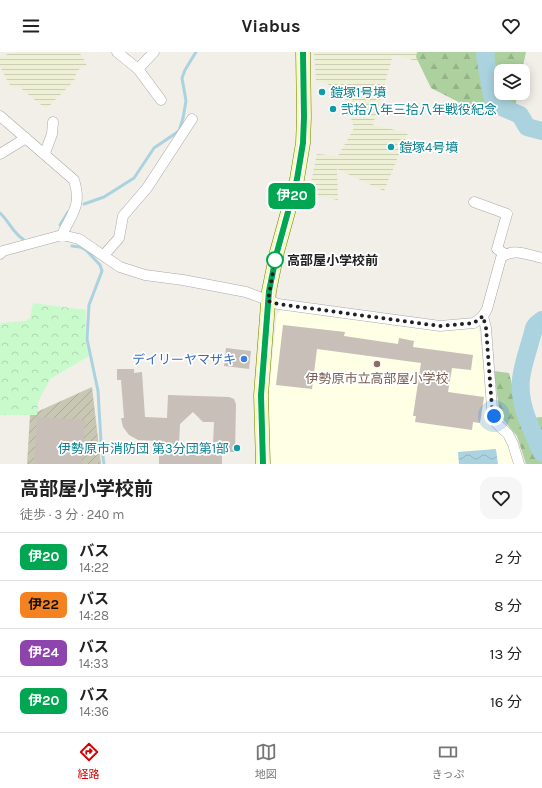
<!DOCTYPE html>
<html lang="ja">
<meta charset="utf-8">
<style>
body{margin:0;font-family:Karla,"Noto Sans JP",sans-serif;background:#f6f6f6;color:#222;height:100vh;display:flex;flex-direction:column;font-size:15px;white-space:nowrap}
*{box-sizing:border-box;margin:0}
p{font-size:13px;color:#767676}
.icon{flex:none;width:22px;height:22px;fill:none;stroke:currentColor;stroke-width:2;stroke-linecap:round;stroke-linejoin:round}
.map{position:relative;height:412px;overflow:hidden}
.drawer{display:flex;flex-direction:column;background:#fff;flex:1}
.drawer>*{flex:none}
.badge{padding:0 8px;border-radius:6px;font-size:14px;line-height:26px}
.tools{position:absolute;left:494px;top:12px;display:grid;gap:8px}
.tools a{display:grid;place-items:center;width:36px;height:36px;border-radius:8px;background:#fff;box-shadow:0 2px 10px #0003;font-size:20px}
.you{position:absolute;width:20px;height:20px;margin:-10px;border:3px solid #fff;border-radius:50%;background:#1a73e8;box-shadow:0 0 0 6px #1a73e833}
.map>.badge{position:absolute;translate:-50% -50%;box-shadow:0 0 0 2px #fff}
.round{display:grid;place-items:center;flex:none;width:42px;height:42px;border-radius:12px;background:#f6f6f6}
.headline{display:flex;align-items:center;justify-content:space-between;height:68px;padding:0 20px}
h1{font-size:19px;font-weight:700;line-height:30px}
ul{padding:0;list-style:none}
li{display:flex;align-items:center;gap:12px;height:48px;padding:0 20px;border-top:1px solid #e0e0e0}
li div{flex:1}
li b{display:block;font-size:15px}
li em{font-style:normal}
li .badge{min-width:44px;font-weight:700;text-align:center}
header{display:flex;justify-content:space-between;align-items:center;height:52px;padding:0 20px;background:#fff;font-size:18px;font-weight:700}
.tab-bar{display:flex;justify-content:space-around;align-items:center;height:56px;border-top:1px solid #e0e0e0;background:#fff;font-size:11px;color:#767676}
.tab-bar a{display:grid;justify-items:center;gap:2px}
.tab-bar .on{color:#d40000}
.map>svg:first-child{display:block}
.education{fill:#ffffe5}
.construction{fill:url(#construction-furrows)}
.farmland{fill:url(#farmland-rules)}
.forest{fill:url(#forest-firs)}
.park{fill:url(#park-crowns)}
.water{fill:url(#water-waves)}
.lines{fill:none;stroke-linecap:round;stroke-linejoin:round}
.stream{stroke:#aad3df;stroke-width:3}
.river{stroke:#aad3df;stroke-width:18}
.building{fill:#c7bfb8;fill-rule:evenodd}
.street-casing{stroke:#a9a9a9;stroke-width:11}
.secondary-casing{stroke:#707d05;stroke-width:15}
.street{stroke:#fff;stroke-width:10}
.secondary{stroke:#f7fabf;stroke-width:14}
.line-casing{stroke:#fff;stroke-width:9}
.line{stroke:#00a651;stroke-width:6}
.walk{stroke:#222;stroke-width:4;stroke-dasharray:0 7.2}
.culture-dot{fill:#0f9aa8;stroke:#fff;stroke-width:1.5}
.stop-dot{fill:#fff;stroke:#00a651;stroke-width:2}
.shop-dot{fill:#3f7fe0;stroke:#fff;stroke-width:1.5}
.education-dot{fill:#8d6e63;stroke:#fff;stroke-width:1.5}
.labels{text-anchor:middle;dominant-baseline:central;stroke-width:3.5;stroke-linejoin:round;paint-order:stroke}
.culture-label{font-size:13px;fill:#0d838f;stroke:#fff;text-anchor:start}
.stop-label{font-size:13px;font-weight:bold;fill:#222;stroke:#fff;text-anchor:start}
.shop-label{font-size:13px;fill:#366cbe;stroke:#fff;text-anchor:end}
.education-label{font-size:13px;fill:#785e54;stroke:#fff}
</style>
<header><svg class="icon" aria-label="menu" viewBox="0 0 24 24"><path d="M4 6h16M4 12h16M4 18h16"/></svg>Viabus<svg class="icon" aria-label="heart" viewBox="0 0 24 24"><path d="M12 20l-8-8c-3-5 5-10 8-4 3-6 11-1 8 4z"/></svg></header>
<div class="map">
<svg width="542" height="412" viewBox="0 0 542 412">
<defs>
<pattern id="construction-furrows" width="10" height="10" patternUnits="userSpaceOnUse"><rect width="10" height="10" fill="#c7c7b4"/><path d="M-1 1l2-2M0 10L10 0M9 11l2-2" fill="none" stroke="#abab9a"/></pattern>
<pattern id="farmland-rules" width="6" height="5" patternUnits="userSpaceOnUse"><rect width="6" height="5" fill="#eef0d5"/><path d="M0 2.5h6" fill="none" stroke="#ccceb7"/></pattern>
<pattern id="forest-firs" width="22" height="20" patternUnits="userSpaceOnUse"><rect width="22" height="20" fill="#add19e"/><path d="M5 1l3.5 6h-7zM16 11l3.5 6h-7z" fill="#95b388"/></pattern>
<pattern id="park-crowns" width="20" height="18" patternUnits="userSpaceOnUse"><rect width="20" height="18" fill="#c8facc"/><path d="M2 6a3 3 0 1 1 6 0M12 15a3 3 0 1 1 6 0" fill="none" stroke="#acd6af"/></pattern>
<pattern id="water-waves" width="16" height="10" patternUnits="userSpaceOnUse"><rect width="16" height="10" fill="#aad3df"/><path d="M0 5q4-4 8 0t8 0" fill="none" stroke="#92b5bf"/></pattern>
</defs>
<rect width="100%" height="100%" fill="#f2efe9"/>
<!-- education -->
<path class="education" d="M 282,258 L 443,277 L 479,275 L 488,359 L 508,388 L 517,412 L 271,412 L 268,347 L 277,262 Z"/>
<!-- construction -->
<path class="construction" d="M 92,335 L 101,412 L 27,412 L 30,363 Z"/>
<!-- farmland -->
<g class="farmland">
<path d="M 13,0 L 79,0 L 87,12 L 77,19 L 74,29 L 46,57 L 18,34 L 14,36 L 9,32 L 0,15 L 0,5 Z"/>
<path d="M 314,0 L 431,0 L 429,12 L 393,3 L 373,73 L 408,81 L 384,139 L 337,117 L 338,148 L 303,141 L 306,133 L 310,132 L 311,130 L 317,102 L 338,104 L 354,76 L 344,43 L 326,31 L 316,29 Z"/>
</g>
<!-- forest -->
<g class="forest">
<path d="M 417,0 L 526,0 L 522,19 L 501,19 L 501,41 L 518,41 L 514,59 L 484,63 L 431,36 L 416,5 Z"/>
<path d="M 494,319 L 509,321 L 513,336 L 519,367 L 542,365 L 542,412 L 526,412 L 517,384 L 500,364 Z"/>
</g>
<!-- park -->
<path class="park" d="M 33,251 L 86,258 L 85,288 L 89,304 L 50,327 L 38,350 L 37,363 L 0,363 L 0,273 L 1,271 L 25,269 L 30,266 Z"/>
<!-- water -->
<path class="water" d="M 496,397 L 498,412 L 459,412 L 458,400 Z"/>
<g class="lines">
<!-- stream -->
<g class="stream">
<path d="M 84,152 L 104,145 L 134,126 L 154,96 L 179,79 L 183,66 L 186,49 L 182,26 L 185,18 L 196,0"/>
<path d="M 0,161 C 9,169 13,181 23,187"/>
<path d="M 60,173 L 68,160"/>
<path d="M 72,194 L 80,195 L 86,198 L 100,213 L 102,219 L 89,253 L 87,287 L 98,339 L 101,390 L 104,412"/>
</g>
<!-- river -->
<g class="river">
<path d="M 486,0 L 485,4 L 492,43 L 495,52 L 520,63 L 527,75 L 542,79"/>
<path d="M 542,268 L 536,273 L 534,276 C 530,293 523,310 521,327 C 518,353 532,378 542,401"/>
</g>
</g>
<!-- building -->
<g class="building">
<path d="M 283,273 L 345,280 L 344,284 L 398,292 L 399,286 L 414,289 L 413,295 L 473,303 L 471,318 L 452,316 L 448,340 L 484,345 L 480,371 L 473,370 L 472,378 L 415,370 L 416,364 L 413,364 L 421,311 L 317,297 L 312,337 L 276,333 Z"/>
<path d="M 226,296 L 251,299 L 249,317 L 224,314 Z"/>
<path d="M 117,317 L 134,317 L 134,321 L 142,320 L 145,365 L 167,366 L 168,343 L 229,345 L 234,347 L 236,352 L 235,400 L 222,400 L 222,412 L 159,412 L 159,389 L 138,388 L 129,383 L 123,375 L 121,366 L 124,366 L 121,328 L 117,328 ZM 193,360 L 203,370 L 214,370 L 213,393 L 179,393 L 180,372 Z"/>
<path d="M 37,365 L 85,368 L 82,412 L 34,412 Z"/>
</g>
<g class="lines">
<!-- street casing -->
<g class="street-casing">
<g id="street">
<path d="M 117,0 L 138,17 L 161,48"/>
<path d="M 138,17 L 154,0"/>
<path d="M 0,64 L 74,128 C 82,154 72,161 62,183"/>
<path d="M 45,101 L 52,82 L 53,70"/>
<path d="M 0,102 L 26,86"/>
<path d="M 474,150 L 507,162 L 497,197 L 505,202"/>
<path d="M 0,202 L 3,199 L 62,183 L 79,187 L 120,215 L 145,223 L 183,228 L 246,240 L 278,252 L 440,274 L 474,271 L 483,264 L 487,257 L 501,206 C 512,195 529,203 542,206"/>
<path d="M 104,203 L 119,186 L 123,164 L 147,136 L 192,67"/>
<path d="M 483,264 L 486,276 L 492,356 L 497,372 L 508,382 L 513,392 L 519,412"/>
</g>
</g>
<!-- secondary casing -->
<g class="secondary-casing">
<path id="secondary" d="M 263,412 L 261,343 L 269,239 L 277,200 L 297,127 L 303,91 L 304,65 L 303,0"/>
</g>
<!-- street -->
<use href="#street" class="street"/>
<!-- secondary -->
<use href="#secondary" class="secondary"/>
</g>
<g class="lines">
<!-- line casing -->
<g class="line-casing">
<path id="line" d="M 263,412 L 261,343 L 269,239 L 277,200 L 297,127 L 303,91 L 304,65 L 303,0"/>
</g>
<!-- line -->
<use href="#line" class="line"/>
<!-- walk -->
<path class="walk" d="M 275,208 L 268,249 L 278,252 L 440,274 L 474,271 L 483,264 L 486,276 L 492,356 L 494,364"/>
</g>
<!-- markers -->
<g class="culture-dot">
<circle cx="322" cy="40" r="4"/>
<circle cx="333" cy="57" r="4"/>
<circle cx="391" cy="95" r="4"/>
<circle cx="237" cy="396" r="4"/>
</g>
<circle class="stop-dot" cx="275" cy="208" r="8"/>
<circle class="shop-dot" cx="244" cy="307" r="4"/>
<circle class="education-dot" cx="377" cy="312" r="4"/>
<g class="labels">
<!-- culture labels -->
<g class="culture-label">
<text x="330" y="40">鎧塚1号墳</text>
<text x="341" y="57">弐拾八年三拾八年戦役紀念</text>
<text x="399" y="95">鎧塚4号墳</text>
<text x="229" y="396" text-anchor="end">伊勢原市消防団 第3分団第1部</text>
</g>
<!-- stop labels -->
<g class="stop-label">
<text x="287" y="208">高部屋小学校前</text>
</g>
<!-- shop labels -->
<g class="shop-label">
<text x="236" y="307">デイリーヤマザキ</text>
</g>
<!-- education labels -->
<g class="education-label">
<text x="377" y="326">伊勢原市立高部屋小学校</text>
</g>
</g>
</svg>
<div class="tools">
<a><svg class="icon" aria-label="layers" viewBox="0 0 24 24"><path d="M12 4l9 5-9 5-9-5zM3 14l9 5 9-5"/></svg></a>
</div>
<div class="you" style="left:494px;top:364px"></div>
<b class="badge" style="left:292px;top:144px;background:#00a651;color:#fff">伊20</b>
</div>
<section class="drawer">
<div class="headline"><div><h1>高部屋小学校前</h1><p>徒歩 · 3 分 · 240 m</p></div><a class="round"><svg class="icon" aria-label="heart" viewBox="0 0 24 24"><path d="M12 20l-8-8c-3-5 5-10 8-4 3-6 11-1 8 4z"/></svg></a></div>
<ul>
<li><span class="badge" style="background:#00a651;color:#fff">伊20</span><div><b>バス</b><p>14:22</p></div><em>2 分</em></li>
<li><span class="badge" style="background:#f58220;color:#111">伊22</span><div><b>バス</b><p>14:28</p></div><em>8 分</em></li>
<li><span class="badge" style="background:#8e44ad;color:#fff">伊24</span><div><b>バス</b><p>14:33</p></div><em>13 分</em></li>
<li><span class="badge" style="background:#00a651;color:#fff">伊20</span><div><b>バス</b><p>14:36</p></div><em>16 分</em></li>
</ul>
</section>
<nav class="tab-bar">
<a class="on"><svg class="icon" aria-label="directions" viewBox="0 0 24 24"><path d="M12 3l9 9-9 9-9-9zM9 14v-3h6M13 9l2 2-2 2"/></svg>経路</a>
<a><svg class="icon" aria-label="map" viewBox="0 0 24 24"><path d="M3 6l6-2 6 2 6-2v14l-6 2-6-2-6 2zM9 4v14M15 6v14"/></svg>地図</a>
<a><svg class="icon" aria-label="tickets" viewBox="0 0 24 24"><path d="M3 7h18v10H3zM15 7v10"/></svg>きっぷ</a>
</nav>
